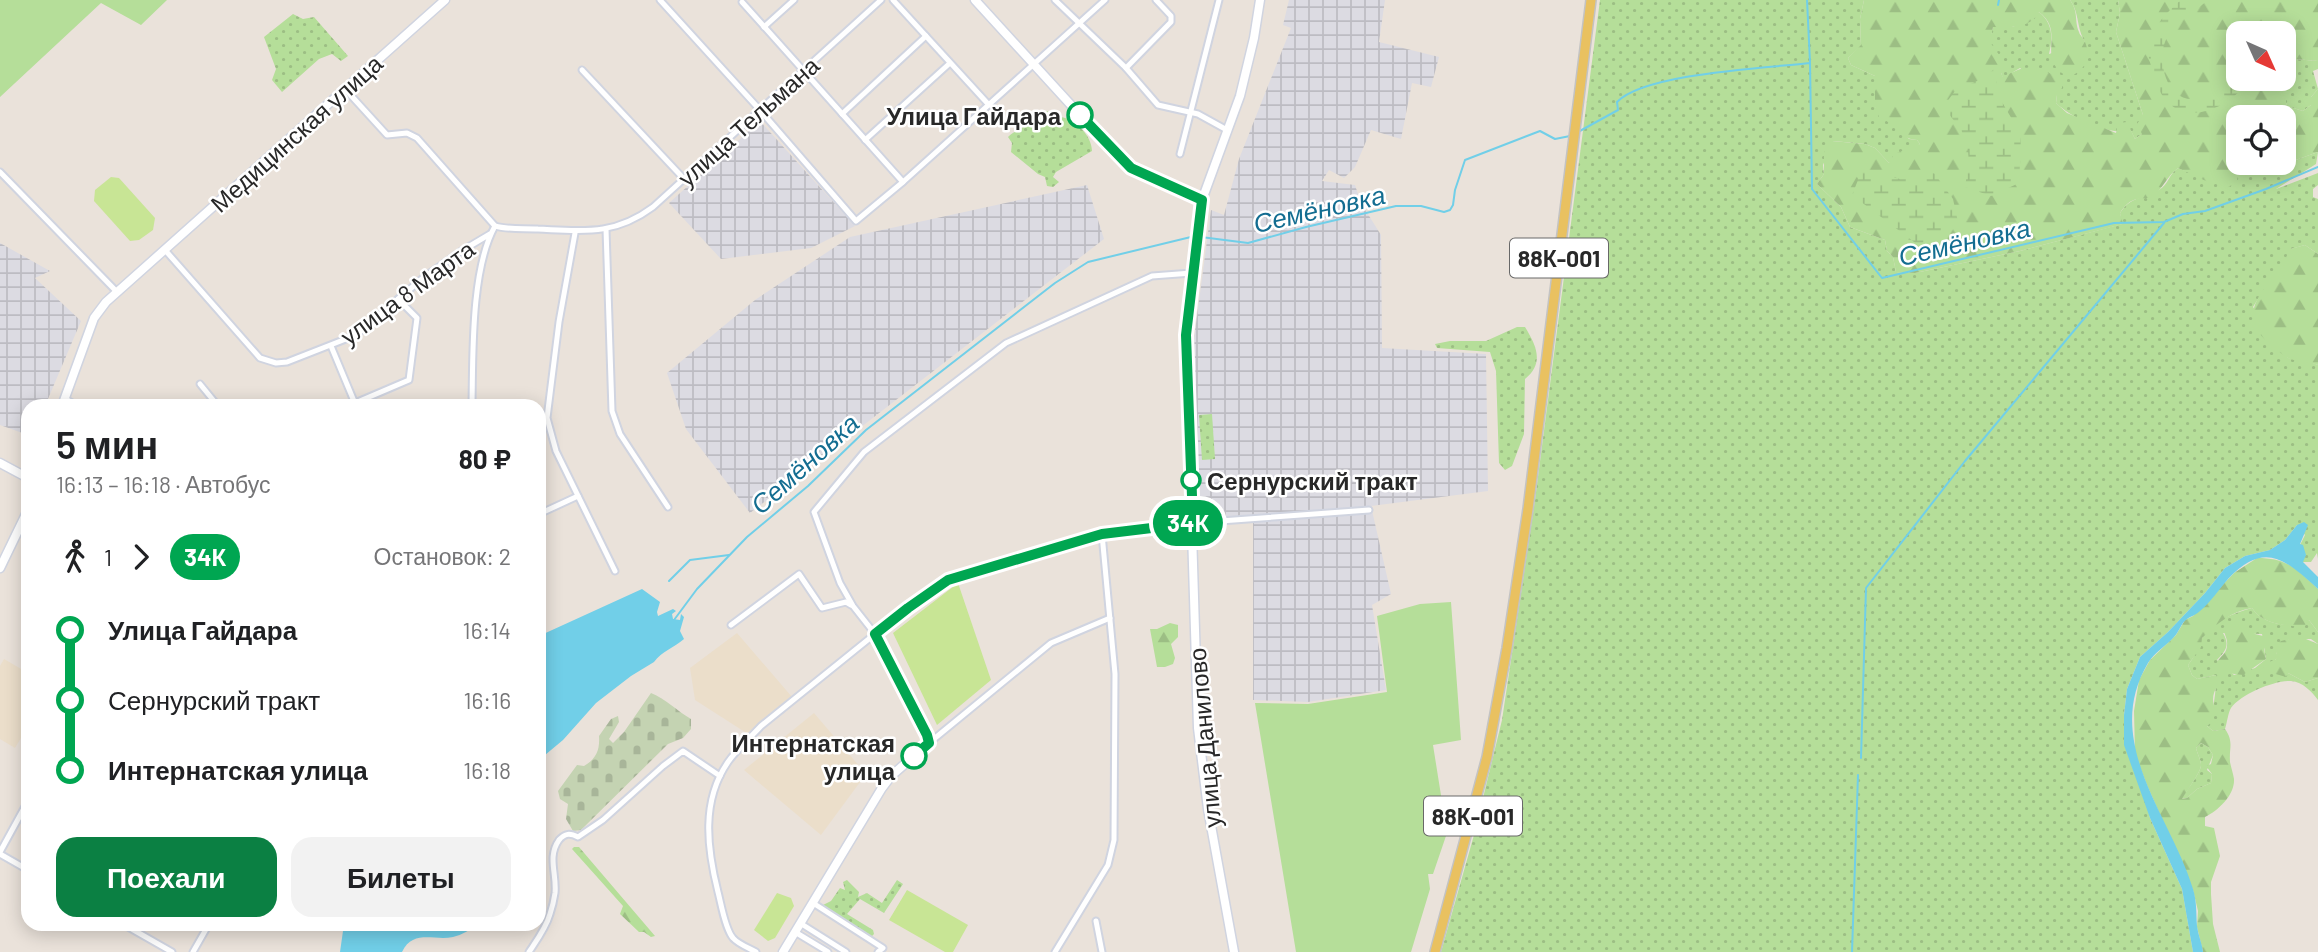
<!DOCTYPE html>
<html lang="ru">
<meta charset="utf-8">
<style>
body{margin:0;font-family:Barlow,sans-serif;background:#f2f2f2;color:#202124;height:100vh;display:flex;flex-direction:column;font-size:26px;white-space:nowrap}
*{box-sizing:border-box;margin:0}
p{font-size:23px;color:#757577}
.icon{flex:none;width:38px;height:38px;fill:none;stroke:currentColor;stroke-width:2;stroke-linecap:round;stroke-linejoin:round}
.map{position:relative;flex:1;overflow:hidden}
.drawer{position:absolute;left:21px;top:399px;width:525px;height:532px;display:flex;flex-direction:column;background:#fff;border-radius:21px;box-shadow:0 4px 18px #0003}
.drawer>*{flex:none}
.badge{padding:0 14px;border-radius:23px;font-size:24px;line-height:46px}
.needle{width:46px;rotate:135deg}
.buttons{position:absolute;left:2226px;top:21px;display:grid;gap:14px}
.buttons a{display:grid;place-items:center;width:70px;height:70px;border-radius:14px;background:#fff;box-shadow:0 4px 18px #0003;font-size:35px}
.map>.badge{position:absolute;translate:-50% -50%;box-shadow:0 0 0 4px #fff}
.legs{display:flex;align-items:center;gap:10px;height:77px;padding:0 35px;font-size:23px}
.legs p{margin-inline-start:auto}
.headline{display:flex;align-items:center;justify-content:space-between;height:119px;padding:0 35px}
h1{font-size:38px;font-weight:600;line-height:52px}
.cta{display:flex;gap:14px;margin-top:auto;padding:14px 35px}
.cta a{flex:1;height:80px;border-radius:21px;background:#0b8043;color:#fff;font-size:28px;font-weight:600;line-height:80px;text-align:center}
.cta a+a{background:#f2f2f2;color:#202124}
ul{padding:0 35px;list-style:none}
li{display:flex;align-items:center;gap:24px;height:70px;font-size:26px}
li i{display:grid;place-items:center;width:10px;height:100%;margin:0 9px;background:currentColor}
li i::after{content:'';width:18px;height:18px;margin:-9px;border:5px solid;border-radius:50%;background:#fff}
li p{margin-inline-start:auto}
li:first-child i{background:linear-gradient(#0000 50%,currentColor 0)}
li:last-child i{background:linear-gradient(currentColor 50%,#0000 0)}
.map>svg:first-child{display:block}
.industrial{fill:url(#industrial-grid)}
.education{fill:#ebdeca}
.grass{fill:url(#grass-dots);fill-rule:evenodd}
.forest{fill:url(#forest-firs);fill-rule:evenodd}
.wetland{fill:url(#wetland-marsh)}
.cemetery{fill:url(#cemetery-stones)}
.garden{fill:#b5de99}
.pitch{fill:#c8e595}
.water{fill:#71cfe8}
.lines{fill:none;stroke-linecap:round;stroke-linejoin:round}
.stream{stroke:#71cfe8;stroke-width:2}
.street-casing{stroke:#d0d4e0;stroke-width:9}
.secondary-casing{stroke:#d0d4e0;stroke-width:11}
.primary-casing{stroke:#c3c3c3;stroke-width:12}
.street{stroke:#fff;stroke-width:5}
.secondary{stroke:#fff;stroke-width:8}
.primary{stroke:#e9c160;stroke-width:9}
.line-1-casing{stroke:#fff;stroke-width:16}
.line-1{stroke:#00a651;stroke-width:10}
.stop-1-dot{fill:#fff;stroke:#00a651;stroke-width:3.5}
.labels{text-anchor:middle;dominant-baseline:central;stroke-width:5;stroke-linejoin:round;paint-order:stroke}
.shield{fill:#fff;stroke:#686868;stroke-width:2}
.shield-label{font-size:23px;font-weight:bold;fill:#282828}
.stop-label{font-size:24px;font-weight:bold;fill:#282828;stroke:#fff;text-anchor:end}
.street-label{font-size:24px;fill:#282828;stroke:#fff}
.water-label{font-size:26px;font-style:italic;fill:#136d91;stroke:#fff}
</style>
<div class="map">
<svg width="2318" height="952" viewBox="0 0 2318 952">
<defs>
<pattern id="industrial-grid" width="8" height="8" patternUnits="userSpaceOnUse" patternTransform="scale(1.75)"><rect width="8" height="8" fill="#dcdbe2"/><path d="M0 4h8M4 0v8" fill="none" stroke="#bdbcc2"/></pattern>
<pattern id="grass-dots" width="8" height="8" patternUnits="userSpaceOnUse" patternTransform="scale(1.75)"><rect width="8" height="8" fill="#b5de99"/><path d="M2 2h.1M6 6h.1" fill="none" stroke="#9cbe84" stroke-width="1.8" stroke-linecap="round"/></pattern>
<pattern id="forest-firs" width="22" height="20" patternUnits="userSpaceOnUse" patternTransform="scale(1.75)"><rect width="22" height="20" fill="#b5de99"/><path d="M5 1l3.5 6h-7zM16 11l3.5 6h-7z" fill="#9cbe84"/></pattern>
<pattern id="wetland-marsh" width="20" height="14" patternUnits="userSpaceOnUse" patternTransform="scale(1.75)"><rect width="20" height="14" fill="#b5de99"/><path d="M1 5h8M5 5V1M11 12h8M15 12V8" fill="none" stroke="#9cbe84"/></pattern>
<pattern id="cemetery-stones" width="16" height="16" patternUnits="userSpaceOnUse" patternTransform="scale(1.75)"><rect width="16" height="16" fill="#c4d3b2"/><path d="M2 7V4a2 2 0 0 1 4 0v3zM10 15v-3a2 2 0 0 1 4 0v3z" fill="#a8b599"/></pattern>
</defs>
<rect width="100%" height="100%" fill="#eae2da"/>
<!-- industrial -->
<g class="industrial">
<path d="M 1289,0 L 1385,0 L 1379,42 L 1439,57 L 1431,87 L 1412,83 L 1401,139 L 1371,130 L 1355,167 L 1344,178 L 1329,170 L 1322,181 L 1355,185 L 1361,203 L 1381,235 L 1382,348 L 1486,354 L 1488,491 L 1371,506 L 1391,594 L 1372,605 L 1386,690 L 1308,702 L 1253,700 L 1253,521 L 1199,519 L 1194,339 L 1211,210 L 1224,215 L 1239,159 L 1291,28 L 1283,25 Z"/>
<path d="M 760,121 L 855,226 L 811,248 L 721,259 L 669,203 Z"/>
<path d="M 1087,185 L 1104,239 L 750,513 L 686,429 L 667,373 L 755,300 L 850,237 Z"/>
<path d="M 0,243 L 50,271 L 35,278 L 81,321 L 45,406 L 28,406 L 28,435 L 0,425 Z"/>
</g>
<!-- education -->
<g class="education">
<path d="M 737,633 L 792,697 L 748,734 L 695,700 L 690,668 Z"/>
<path d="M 4,659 L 28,673 L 28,726 L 15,748 L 0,739 L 0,666 Z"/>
<path d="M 814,713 L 866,774 L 821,835 L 744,770 Z"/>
</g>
<!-- grass -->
<g class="grass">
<path d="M 1600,0 L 1864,0 L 1860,19 L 1861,46 L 1848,58 L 1851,65 L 1875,76 L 1875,107 L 1909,139 L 1917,140 L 1920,144 L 1889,163 L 1875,148 L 1865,144 L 1833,141 L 1823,165 L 1824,174 L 1817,184 L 1841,207 L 1850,227 L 1885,240 L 1887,251 L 1893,257 L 1896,272 L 1915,273 L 2020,251 L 2122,224 L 2120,213 C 2132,195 2142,200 2159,190 C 2168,185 2169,174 2178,168 L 2216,183 L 2244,168 L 2264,174 L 2282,165 L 2318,152 L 2316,164 L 2276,189 L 2318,173 L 2318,185 L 2313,189 L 2313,197 L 2318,199 L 2318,254 L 2305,245 L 2291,249 C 2282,271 2265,287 2253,307 L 2288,358 L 2305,360 L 2318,365 L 2318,559 L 2317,553 L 2311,562 L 2303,562 L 2300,545 L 2305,535 L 2297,525 L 2285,540 L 2270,550 L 2245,556 L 2225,568 L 2205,593 L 2168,632 L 2140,657 L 2127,689 L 2124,715 L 2150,818 L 2182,889 L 2193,952 L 1441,952 L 1474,835 L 1502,720 L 1535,500 Z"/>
<path d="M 2070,0 L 2118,0 L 2120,13 L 2116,32 L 2143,115 L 2142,134 L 2135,139 L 2131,131 C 2108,135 2073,119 2056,103 L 2057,95 L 2020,68 L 2003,78 L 1989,42 L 1993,27 L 2013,27 L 2039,12 C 2053,23 2053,38 2049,54 L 2085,42 C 2076,27 2080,14 2070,0 Z"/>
<path d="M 293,14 L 303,19 L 314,17 L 348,56 L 341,61 L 332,54 L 319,59 L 282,92 L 272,80 L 276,69 L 264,37 Z"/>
<path d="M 2294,59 L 2318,61 L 2318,69 L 2313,71 L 2318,89 L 2311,97 L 2311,105 L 2303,111 L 2287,106 L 2283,93 L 2286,64 Z"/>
<path d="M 1047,111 L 1055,117 C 1071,115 1092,134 1092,151 L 1056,172 L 1053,177 L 1059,182 L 1053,187 L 1047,186 L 1045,177 L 1038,174 L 1011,152 L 1012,143 L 1008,137 C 1014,131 1021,129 1028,125 C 1035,119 1038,115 1047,111 Z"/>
<path d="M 1517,327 L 1525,327 C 1536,345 1545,363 1525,379 L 1524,434 L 1512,466 L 1505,470 L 1499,463 L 1496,371 L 1490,352 L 1437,348 L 1435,344 L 1450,341 L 1486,341 Z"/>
<path d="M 1212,414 L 1215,459 L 1202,460 L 1199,415 Z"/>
<path d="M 2252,608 C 2264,626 2291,628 2309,620 L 2318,632 L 2318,644 L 2311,639 L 2289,639 L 2276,652 L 2278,657 L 2275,660 L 2288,673 L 2305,682 L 2318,678 L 2318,700 C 2312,692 2303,682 2291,681 C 2275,680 2241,694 2231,708 C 2228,713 2227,723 2225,729 L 2213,731 L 2207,726 C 2214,707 2216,695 2216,675 L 2197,679 L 2192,675 L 2188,665 C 2195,656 2197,650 2201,640 C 2210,622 2234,613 2252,608 ZM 2223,633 L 2262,634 L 2266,659 L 2255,668 L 2234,675 L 2217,660 C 2226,651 2230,645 2223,633 Z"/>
<path d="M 2201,743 L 2208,747 L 2213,755 L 2207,770 L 2212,774 L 2211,783 L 2197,789 L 2187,798 L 2181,799 C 2186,792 2201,772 2201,765 C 2201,760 2197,753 2196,748 Z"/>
<path d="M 847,880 L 859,892 L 858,897 L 867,893 L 882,903 L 897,880 L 903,884 L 884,913 L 860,899 L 847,914 L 873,930 L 874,934 L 871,937 L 823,907 L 823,905 L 831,901 L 840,888 L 845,890 L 843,882 Z"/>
</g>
<!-- forest -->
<g class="forest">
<path d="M 1864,0 L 2070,0 C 2079,13 2074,20 2079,32 C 2080,36 2084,38 2085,42 C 2092,59 2084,72 2068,77 C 2034,58 2067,33 2039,12 C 2030,29 2010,27 1993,27 L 1990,42 L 2007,66 L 2001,73 L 2003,77 C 2029,63 2036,65 2062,80 L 2062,88 L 2057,95 L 2056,103 L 2067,113 L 2116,133 L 2118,123 L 2127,122 L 2135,139 L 2142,134 L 2137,124 L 2143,115 L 2116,32 L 2120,13 L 2118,0 L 2318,0 L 2318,61 L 2294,59 L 2286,64 L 2284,75 L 2284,33 L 2238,33 L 2238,79 L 2284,79 L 2284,77 C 2287,87 2284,94 2287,106 L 2303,111 L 2311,105 L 2311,97 L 2318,89 L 2318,152 L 2282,165 L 2263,174 L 2250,173 L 2244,169 L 2239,171 L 2237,180 L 2229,187 L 2206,181 L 2178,168 C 2168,175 2163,188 2152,198 C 2136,198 2129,199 2120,213 L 2123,224 L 2020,251 L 1915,273 L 1896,272 L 1893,257 L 1887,251 L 1885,240 L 1850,227 L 1841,207 L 1817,184 L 1824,174 L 1824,151 L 1832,141 L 1865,144 L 1875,148 L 1889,163 L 1894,154 L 1920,144 L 1917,140 C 1896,138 1897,124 1879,117 L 1875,107 L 1875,76 L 1851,65 L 1848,58 L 1861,45 L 1860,19 ZM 2238,117 L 2284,117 L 2284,163 L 2238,163 Z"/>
<path d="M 2305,245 L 2318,254 L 2318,365 C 2308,361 2294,362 2286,357 C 2280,353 2274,347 2269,343 C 2228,310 2277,282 2290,249 Z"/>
<path d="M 2257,558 C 2288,558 2296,569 2318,589 L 2318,632 L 2309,620 L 2304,627 C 2284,625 2263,625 2252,608 C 2230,612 2218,623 2202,638 L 2201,647 L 2188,665 L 2192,675 L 2197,679 L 2216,675 L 2220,683 C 2218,686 2215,689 2214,693 C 2210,705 2221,717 2207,726 L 2213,731 L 2225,729 C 2234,742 2229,747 2230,762 C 2231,767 2233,773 2234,779 C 2235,795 2218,811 2205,817 L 2205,826 L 2214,828 L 2220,856 L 2211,882 L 2211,894 L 2213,924 L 2220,952 L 2203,952 L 2197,927 L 2198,911 L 2193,890 L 2147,785 L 2135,754 L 2134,711 L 2139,680 L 2150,660 L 2176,635 L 2185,620 L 2193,616 L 2234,573 ZM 2201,743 L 2208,747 L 2213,755 L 2211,764 L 2206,766 L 2212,774 L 2211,783 L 2197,789 L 2187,798 L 2182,799 C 2186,792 2201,772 2201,765 C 2201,760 2197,753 2196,748 Z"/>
<path d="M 1170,623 L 1178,625 L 1178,637 L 1171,644 L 1175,658 L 1173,664 L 1165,667 L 1157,667 L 1150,629 L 1157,629 Z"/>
<path d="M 2233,623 L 2240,624 L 2255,634 L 2271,638 L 2264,649 L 2266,659 L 2243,675 L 2218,672 C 2212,658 2226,658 2227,646 C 2228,639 2224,634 2223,628 Z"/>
<path d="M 2289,639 L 2306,639 L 2318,644 L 2318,678 L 2305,682 L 2288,673 L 2286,677 L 2262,670 L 2265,663 L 2275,660 L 2277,657 L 2275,647 L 2281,641 Z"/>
<path d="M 574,847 L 579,847 L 655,936 L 651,937 L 644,932 L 639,932 L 620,914 L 623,906 L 572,849 Z"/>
</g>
<!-- wetland -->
<g class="wetland">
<path d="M 2181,0 L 2208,0 C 2193,13 2173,23 2165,42 C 2157,62 2167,102 2195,99 C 2210,98 2224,84 2239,79 L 2242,79 L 2245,86 C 2215,119 2167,128 2154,75 C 2151,65 2146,53 2149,43 C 2154,25 2167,12 2181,0 Z"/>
<path d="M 1999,66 C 1990,96 2009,108 2019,133 C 2023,144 2019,171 2019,183 L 1991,196 L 1965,187 C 1972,145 1970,139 1943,107 L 1955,91 L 1977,81 Z"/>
<path d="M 1862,170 L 1900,179 L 1934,173 L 1953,199 L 1958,222 L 1922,248 L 1852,195 Z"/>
</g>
<!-- cemetery -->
<path class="cemetery" d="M 651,693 C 666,699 677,711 691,719 L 691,729 L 683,738 L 668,744 L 581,830 L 573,831 L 566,819 L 568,804 L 560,799 L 558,791 L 577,765 L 584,766 C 596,759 600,750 599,736 L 611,719 L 618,716 L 619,722 L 609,739 L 613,743 L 624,732 Z"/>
<!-- garden -->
<g class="garden">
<path d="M 0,0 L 167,0 L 141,25 L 101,3 L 0,97 Z"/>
<path d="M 1451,602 L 1461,740 L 1433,745 L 1447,833 L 1433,874 L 1428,874 L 1430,889 L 1411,952 L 1296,952 L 1255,703 L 1308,704 L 1387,692 L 1377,616 L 1420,604 Z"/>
</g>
<!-- pitch -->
<g class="pitch">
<path d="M 111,177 L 119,178 L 155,218 L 153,230 L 139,240 L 130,241 L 94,201 L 95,190 Z"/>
<path d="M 958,583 L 991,680 L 937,725 L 893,633 Z"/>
<path d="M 907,890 L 968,925 L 953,952 L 945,952 L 889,920 Z"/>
<path d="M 777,893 L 791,898 L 794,906 L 775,938 L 768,941 L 754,930 Z"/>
</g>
<!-- water -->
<g class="water">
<path d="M 2304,522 L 2308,525 L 2300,544 L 2303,545 L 2306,555 L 2303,562 L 2318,577 L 2318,589 C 2286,560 2265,540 2228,579 C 2219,589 2211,602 2200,611 C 2196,615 2191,616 2187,619 C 2181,623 2179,632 2174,637 C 2166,646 2155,652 2148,663 C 2101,742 2171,816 2193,889 C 2197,902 2196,913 2197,926 C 2198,935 2202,943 2203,952 L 2193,952 L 2182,889 L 2150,818 L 2124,745 L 2124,715 L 2127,689 L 2140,657 L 2168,632 L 2205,593 L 2225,568 L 2245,556 L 2270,550 L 2285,540 L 2297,525 Z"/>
<path d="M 642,589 L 660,602 L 657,612 L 658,616 L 673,609 L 676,611 L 672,614 L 673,619 L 680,620 L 681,614 L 684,617 L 680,631 L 684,639 C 674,648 662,651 654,662 L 631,676 L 596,703 L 563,740 L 539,760 L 539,636 Z"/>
<path d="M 350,924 L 478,924 C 470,930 462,935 453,937 C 434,941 413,929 402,952 L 340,952 L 343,931 Z"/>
</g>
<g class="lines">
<!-- stream -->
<g class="stream">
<path d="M 1807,0 L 1810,62"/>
<path d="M 1998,5 L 1999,0"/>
<path d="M 1578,132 L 1618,110 L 1617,102 C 1645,73 1768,68 1810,63 L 1812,189 L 1882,278 L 2114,223 L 2164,222 L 2183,214 L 2205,211 L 2266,189 L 2318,167"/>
<path d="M 1201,237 L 1248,243 L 1306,227 L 1396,206 L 1421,206 L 1444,212 L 1450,210 L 1453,205 L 1455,190 L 1465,160 L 1540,131 L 1555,139 L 1570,136"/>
<path d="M 669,581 L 690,560 L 729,555"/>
<path d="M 674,620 L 697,589 L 747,537 L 808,486 L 866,430 L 1055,283 L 1088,262 L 1195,236"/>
<path d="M 1861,758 L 1866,588 L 1965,461 L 2164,223"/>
<path d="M 1852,952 L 1858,775"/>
</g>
<!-- street casing -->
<g class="street-casing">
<g id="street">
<path d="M 660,0 L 760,110 L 856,221 L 903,182 L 1105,0"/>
<path d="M 893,0 L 989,105"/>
<path d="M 1055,0 L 1126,68 L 1158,105 L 1198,114 L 1227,130"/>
<path d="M 742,2 L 903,182"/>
<path d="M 764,27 L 794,0"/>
<path d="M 1126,68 L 1171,22 L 1171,16 L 1156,0"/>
<path d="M 582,70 L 684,179"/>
<path d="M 346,90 L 387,135 L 407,133 L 417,138 L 495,226 C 509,230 524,228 538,229 C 583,231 614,236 653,207 L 881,0"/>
<path d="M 842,114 L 926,36"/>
<path d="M 865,140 L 950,63"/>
<path d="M 1180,154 L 1219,0"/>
<path d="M 0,172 L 117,292"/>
<path d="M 606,229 L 612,411 L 620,434 L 668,507"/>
<path d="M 575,233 L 559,322 L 547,418 L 556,451 L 615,571"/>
<path d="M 165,250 L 260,358 L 276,363 L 287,362 L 356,335 L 423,278 L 463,250 L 490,234"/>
<path d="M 331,346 L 356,406"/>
<path d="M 200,384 L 218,406"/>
<path d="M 64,398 L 77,406"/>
<path d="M 348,406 L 409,380 L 417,318 L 398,299"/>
<path d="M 470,406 L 472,403 C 473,354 471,269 495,226"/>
<path d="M 539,514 L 578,496"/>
<path d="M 1193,523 L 1369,510"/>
<path d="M 731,625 L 799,574 L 822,608 L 846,602 L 851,605"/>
<path d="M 929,743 L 1051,643 L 1110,618"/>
<path d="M 0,852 L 28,801"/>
<path d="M 0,854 L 28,870"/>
<path d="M 813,903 L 883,948 L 878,952"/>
<path d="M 1096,921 L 1102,952"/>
<path d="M 800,923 L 846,952"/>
<path d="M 123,924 L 172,952"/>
<path d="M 795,932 L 828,952"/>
<path d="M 193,952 L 209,924"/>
<path d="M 529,952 C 537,940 546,928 550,914 C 552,908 554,900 555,893 C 557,874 547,857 559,840 C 565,833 570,833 578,837 L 603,820 L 663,766 L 683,751 L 720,776"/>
<path d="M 756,952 C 749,948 738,944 733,938 C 725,929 721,903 718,892 C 707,848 701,801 728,762 C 737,749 750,738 761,726 L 875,634 L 853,606 L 840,583 L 814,512 L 864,452 L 1006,343 L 1152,276 L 1192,273"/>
<path d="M 1055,952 L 1108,865 L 1114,840 L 1115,674 L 1102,534"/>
</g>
</g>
<!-- secondary casing -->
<g class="secondary-casing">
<g id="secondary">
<path d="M 975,0 L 1123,162 L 1140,173 L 1202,200"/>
<path d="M 62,406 L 94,318 L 106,302 L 445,0"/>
<path d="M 0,463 L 28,478"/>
<path d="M 0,568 L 28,510"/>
<path d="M 783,952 L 882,788 L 891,776 L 929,743 L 923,724 L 875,634 L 937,586 L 948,580 L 1102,534 L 1193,523"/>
<path d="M 1234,952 L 1208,809 L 1198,728 L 1186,335 L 1202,200 L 1240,96 L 1254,38 L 1260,0"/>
</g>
</g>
<!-- primary casing -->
<g class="primary-casing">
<path id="primary" d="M 1435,952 L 1487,757 L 1507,648 L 1528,509 L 1591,0"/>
</g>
<!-- street -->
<use href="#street" class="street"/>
<!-- secondary -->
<use href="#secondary" class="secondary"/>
<!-- primary -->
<use href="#primary" class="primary"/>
</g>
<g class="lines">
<!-- line-1 casing -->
<g class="line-1-casing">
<path id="line-1" d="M 914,756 L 929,743 L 927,735 L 875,634 L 908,608 L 948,580 L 1102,534 L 1193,523 L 1186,335 L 1202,200 L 1131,168 L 1080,115"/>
</g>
<!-- line-1 -->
<use href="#line-1" class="line-1"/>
</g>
<!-- markers -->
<g class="stop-1-dot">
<circle cx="1080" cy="115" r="12"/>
<circle cx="1191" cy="480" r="9"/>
<circle cx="914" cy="756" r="12"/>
</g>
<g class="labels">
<!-- shield labels -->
<g class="shield">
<rect x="1510" y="238.5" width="98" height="39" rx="5"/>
<rect x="1424" y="796.5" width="98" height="39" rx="5"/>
</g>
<g class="shield-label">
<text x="1559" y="258">88К-001</text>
<text x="1473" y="816">88К-001</text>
</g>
<!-- stop labels -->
<g class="stop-label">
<text x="1061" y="115">Улица Гайдара</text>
<text x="1207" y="480" text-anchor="start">Сернурский тракт</text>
<text x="895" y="742">Интернатская<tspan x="895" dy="28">улица</tspan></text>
</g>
<!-- street labels -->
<g class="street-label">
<text transform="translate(748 121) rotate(-42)">улица Тельмана</text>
<text transform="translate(296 133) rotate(-42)">Медицинская улица</text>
<text transform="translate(407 292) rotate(-36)">улица 8 Марта</text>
<text transform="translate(1204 738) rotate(-95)">улица Данилово</text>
</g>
<!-- water labels -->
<g class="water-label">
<text transform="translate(1319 208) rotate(-13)">Семёновка</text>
<text transform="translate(1964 241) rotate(-13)">Семёновка</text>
<text transform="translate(804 463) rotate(-42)">Семёновка</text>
</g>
</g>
</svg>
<div class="buttons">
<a><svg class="needle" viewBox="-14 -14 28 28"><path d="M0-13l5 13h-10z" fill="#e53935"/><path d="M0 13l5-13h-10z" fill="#757577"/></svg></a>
<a><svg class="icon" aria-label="locate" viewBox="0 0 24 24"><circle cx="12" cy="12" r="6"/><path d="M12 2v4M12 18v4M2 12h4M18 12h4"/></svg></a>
</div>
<b class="badge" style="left:1188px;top:523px;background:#00a651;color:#fff">34К</b>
<section class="drawer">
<div class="headline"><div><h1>5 мин</h1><p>16:13 – 16:18 · Автобус</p></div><b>80 ₽</b></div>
<div class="legs"><svg class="icon" aria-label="walk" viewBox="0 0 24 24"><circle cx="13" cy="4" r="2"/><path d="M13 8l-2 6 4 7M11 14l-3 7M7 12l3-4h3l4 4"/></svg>1<svg class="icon" aria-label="forward" viewBox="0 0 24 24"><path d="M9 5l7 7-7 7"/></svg><b class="badge" style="background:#00a651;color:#fff">34К</b><p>Остановок: 2</p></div>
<ul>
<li><i style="color:#00a651"></i><b>Улица Гайдара</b><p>16:14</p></li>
<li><i style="color:#00a651"></i><span>Сернурский тракт</span><p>16:16</p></li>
<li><i style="color:#00a651"></i><b>Интернатская улица</b><p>16:18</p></li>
</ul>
<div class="cta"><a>Поехали</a><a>Билеты</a></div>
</section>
</div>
